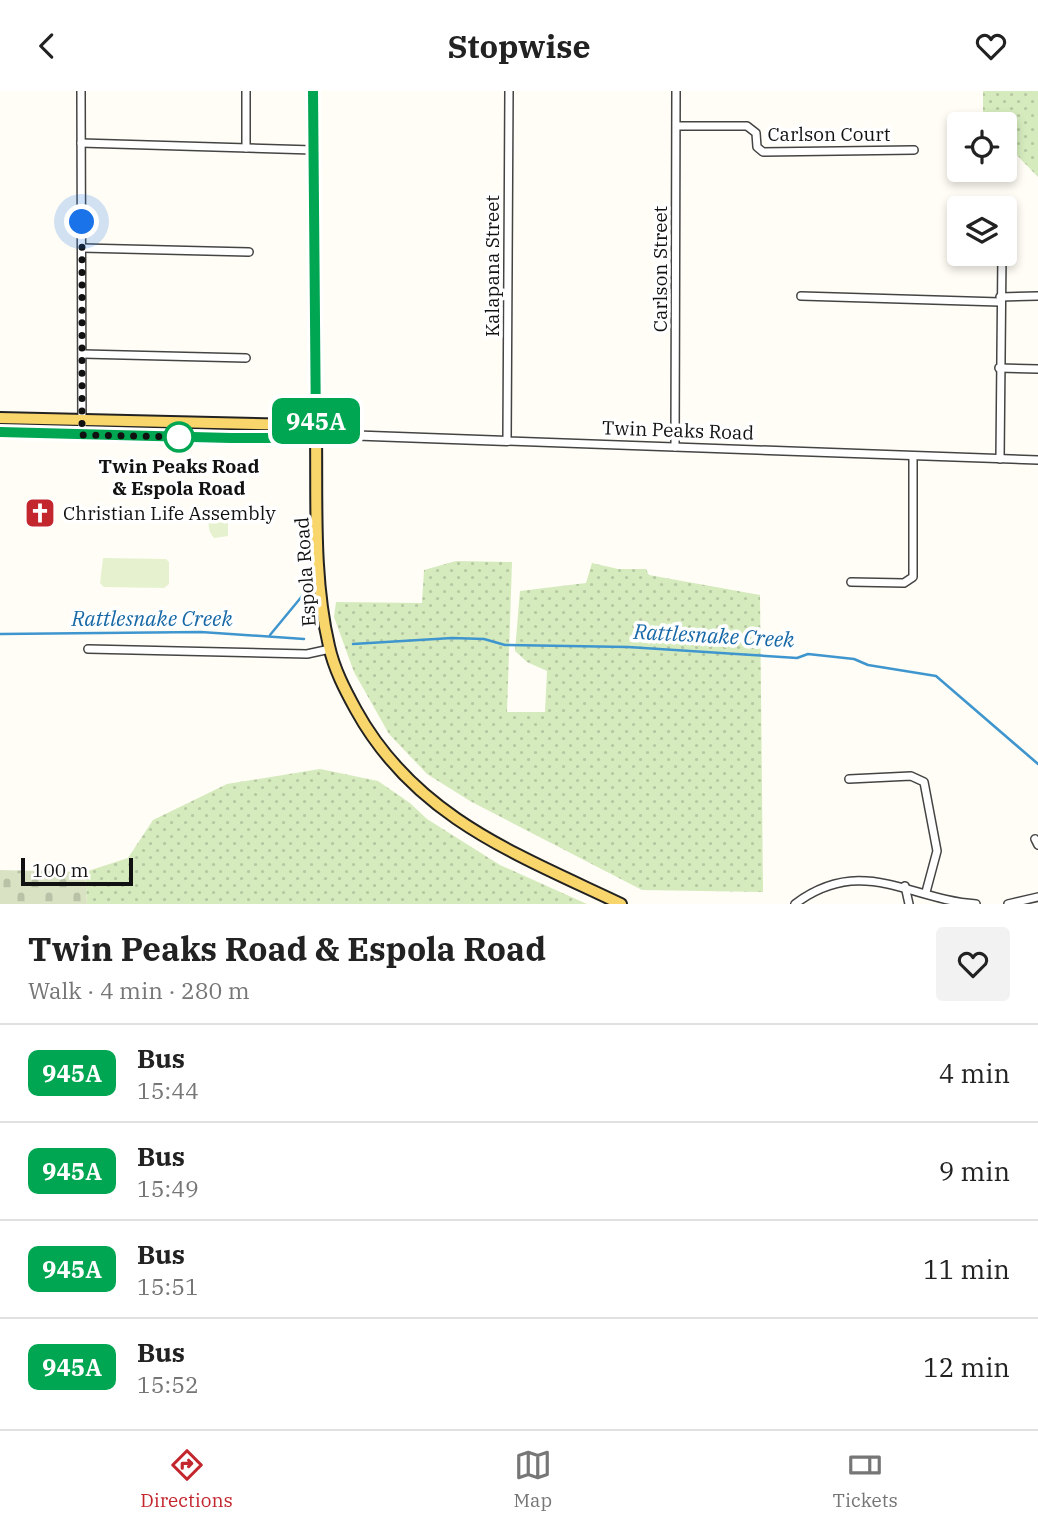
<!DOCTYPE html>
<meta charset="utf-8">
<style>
body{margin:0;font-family:"IBM Plex Serif",serif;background:#f2f2f2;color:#222;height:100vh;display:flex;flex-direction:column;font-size:26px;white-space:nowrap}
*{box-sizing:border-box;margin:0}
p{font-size:23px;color:#767676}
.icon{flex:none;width:38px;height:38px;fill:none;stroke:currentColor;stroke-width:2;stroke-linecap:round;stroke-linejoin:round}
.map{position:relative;height:813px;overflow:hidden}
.sheet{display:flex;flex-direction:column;background:#fff;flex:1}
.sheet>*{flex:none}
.badge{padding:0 14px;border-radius:10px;font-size:24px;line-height:46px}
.buttons{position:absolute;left:947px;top:21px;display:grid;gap:14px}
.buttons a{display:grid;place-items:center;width:70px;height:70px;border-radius:7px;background:#fff;box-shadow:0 4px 10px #0003;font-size:35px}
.scale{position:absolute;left:21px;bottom:18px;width:112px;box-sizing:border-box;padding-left:7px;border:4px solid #111;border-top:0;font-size:19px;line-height:24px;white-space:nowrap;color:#111;-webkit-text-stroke:5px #fff;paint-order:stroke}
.you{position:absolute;width:35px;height:35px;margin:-18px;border:5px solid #fff;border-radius:50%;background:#1a73e8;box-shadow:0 0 0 10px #1a73e833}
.map>.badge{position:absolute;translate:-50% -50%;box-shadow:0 0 0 4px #fff}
.round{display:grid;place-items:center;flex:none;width:74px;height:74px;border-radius:7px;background:#f2f2f2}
.overview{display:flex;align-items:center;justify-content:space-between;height:119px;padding:0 28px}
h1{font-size:33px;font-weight:700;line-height:52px}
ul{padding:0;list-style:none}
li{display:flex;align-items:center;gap:21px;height:98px;padding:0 28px;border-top:2px solid #e0e0e0}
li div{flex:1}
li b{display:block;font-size:26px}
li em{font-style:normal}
li .badge{min-width:77px;font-weight:700;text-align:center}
header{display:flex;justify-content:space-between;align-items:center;height:91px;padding:0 28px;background:#fff;font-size:32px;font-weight:700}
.menu{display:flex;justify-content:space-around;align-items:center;height:98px;border-top:2px solid #e0e0e0;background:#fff;font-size:19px;color:#767676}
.menu a{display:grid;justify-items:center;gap:4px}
.menu .on{color:#c4262e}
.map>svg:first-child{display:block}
.grass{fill:url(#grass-dots)}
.cemetery{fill:url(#cemetery-stones)}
.pitch{fill:#e6f2cf}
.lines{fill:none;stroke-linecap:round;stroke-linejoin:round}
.stream{stroke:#3f96cf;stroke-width:2.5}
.minor-casing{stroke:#444;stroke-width:10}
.tertiary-casing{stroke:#444;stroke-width:11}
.secondary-casing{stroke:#333;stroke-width:13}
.primary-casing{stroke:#222;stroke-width:14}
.minor{stroke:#fff;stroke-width:7}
.tertiary{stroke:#fff;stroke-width:8}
.secondary{stroke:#fff6b0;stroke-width:10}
.primary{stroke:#f9d66b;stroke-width:10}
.line-casing{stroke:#fff;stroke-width:16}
.line{stroke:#00a651;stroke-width:10}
.walk{stroke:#111;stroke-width:7;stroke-dasharray:0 12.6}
.stop-dot{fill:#fff;stroke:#00a651;stroke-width:3.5}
.labels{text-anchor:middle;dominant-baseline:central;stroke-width:7;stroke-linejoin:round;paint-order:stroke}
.street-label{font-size:19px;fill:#111;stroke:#fff}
.stop-label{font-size:19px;font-weight:bold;fill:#111;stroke:#fff}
.poi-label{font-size:19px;fill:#111;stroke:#fff;text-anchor:start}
.water-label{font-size:21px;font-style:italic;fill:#1768a6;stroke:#fff}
</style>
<header><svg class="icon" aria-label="back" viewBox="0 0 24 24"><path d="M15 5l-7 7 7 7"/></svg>Stopwise<svg class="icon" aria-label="heart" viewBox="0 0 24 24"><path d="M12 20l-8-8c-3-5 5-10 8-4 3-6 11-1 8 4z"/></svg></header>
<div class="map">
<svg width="1038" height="813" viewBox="0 0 1038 813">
<defs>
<pattern id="grass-dots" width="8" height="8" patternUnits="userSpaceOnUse" patternTransform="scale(1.75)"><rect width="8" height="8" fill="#d5ebbd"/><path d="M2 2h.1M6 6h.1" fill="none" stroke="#b6c8a1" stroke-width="1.8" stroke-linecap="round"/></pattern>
<pattern id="cemetery-stones" width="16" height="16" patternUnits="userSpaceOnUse" patternTransform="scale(1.75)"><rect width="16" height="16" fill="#d9e3c4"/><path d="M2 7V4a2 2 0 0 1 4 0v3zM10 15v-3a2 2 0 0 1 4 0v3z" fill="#b9c2a7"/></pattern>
</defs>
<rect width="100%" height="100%" fill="#fffdf5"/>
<!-- grass -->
<g class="grass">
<path d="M 983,0 L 1038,0 L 1038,86 L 1005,52 L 1004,33 L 983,33 Z"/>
<path d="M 456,470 L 512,471 L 507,621 L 545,621 L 547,580 L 527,571 L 515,560 L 520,500 L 586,492 L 592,472 L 618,478 L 646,478 L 649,484 L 760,504 L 763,801 L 642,799 L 470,710 L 427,683 L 389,643 L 354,581 L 334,526 L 336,511 L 422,512 L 424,479 Z"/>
<path d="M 320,678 L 378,690 L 410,712 L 427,728 L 500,774 L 587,813 L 87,813 L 85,781 L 128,767 L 153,729 L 227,693 Z"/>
</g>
<!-- cemetery -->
<path class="cemetery" d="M 0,779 L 85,781 L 87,813 L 0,813 Z"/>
<!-- pitch -->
<g class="pitch">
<path d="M 222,418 L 228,422 L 228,445 L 214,447 C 206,439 208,427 213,419 Z"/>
<path d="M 103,467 L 166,468 L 169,471 L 169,493 L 164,497 L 104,496 L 100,492 Z"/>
</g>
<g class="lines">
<!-- stream -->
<g class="stream">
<path d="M 0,543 L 201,541 L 304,548"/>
<path d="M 270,544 L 303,504"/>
<path d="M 353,553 L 452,547 L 484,548 L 505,554 L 628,556 L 797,567 L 808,563 L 854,568 L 868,574 L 936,585 L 1038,673"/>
</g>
<!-- minor casing -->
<g class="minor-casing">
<g id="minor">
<path d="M 81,0 L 82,344"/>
<path d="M 246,0 L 246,57"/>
<path d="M 509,0 L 507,350 L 1038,369"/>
<path d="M 677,35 L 747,35 L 756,42 L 757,56 L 763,61 L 914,59"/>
<path d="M 81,52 L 313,59"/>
<path d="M 82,157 L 249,161"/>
<path d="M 801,205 L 1000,211"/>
<path d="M 1000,206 L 1038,205"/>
<path d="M 83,263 L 246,267"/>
<path d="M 999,277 L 1038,278"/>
<path d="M 675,356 L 676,0"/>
<path d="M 1000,368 L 1002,163"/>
<path d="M 851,491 L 904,492 L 913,486 L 913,366"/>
<path d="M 88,558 L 307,563 L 330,558"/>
<path d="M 849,688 L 911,685 L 924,691 L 937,760 L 926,801"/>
<path d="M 1035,748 L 1038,754"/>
<path d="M 905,795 L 909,813"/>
<path d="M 795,813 C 862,763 910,809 976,813"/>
<path d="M 1008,813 L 1038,806"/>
</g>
</g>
<!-- tertiary casing -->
<g class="tertiary-casing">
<path id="tertiary" d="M 316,343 L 507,350"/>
</g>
<!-- secondary casing -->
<g class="secondary-casing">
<path id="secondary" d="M 313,0 L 316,343"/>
</g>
<!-- primary casing -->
<g class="primary-casing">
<g id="primary">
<path d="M 0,327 L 300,334 L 316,343"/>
<path d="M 0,341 L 231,347 L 303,347 L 316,343"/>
<path d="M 316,343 C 317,413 313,487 329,555 C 334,578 345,599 356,619 C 415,726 516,763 621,813"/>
</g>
</g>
<!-- minor -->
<use href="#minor" class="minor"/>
<!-- tertiary -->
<use href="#tertiary" class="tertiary"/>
<!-- secondary -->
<use href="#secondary" class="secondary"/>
<!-- primary -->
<use href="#primary" class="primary"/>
</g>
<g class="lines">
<!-- line casing -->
<g class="line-casing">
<path id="line" d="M 0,341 L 231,347 L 303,347 L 316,343 L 313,0"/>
</g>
<!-- line -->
<use href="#line" class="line"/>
<!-- walk -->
<path class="walk" d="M 82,131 L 82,344 L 179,346"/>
</g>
<!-- icons -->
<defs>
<g id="church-square" transform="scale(1.575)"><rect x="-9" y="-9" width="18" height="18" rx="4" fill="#c4262e" stroke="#fff"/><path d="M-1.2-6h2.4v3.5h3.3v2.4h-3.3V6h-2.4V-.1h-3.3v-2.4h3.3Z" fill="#fff"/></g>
</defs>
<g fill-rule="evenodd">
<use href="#church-square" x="40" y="422"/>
</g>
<!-- markers -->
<circle class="stop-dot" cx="179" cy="346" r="14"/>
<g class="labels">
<!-- street labels -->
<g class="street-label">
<text x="829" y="43">Carlson Court</text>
<text transform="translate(492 175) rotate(-90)">Kalapana Street</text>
<text transform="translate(660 178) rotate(-90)">Carlson Street</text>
<text transform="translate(678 339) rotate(2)">Twin Peaks Road</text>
<text transform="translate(305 481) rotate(-94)">Espola Road</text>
</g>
<!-- stop labels -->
<g class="stop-label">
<text x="179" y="375">Twin Peaks Road<tspan x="179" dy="22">&amp; Espola Road</tspan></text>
</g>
<!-- poi labels -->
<g class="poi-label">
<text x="63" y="422">Christian Life Assembly</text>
</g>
<!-- water labels -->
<g class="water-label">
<text x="152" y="527">Rattlesnake Creek</text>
<text transform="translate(714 544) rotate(3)">Rattlesnake Creek</text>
</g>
</g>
</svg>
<div class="buttons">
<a><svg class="icon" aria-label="locate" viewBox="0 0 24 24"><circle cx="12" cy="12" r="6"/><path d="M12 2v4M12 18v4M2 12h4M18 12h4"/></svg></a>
<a><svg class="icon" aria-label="layers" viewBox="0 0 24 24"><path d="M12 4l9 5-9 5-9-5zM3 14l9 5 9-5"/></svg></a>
</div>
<div class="scale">100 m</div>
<div class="you" style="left:82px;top:131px"></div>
<b class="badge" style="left:316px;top:330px;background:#00a651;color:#fff">945A</b>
</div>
<section class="sheet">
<div class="overview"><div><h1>Twin Peaks Road &amp; Espola Road</h1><p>Walk · 4 min · 280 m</p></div><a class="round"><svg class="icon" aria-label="heart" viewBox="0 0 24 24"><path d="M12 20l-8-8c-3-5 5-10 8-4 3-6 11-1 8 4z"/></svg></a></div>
<ul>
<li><span class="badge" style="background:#00a651;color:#fff">945A</span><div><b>Bus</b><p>15:44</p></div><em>4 min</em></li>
<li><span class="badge" style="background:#00a651;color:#fff">945A</span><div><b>Bus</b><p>15:49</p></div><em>9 min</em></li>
<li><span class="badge" style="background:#00a651;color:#fff">945A</span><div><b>Bus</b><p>15:51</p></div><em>11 min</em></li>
<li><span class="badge" style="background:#00a651;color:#fff">945A</span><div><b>Bus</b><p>15:52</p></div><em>12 min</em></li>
</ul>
</section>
<nav class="menu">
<a class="on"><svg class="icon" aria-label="directions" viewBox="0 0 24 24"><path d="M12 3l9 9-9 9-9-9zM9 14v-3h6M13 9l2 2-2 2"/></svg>Directions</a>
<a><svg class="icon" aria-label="map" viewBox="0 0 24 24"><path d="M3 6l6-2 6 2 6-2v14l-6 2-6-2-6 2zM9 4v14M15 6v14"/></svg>Map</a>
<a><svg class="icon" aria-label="tickets" viewBox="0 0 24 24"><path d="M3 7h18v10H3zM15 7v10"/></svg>Tickets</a>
</nav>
